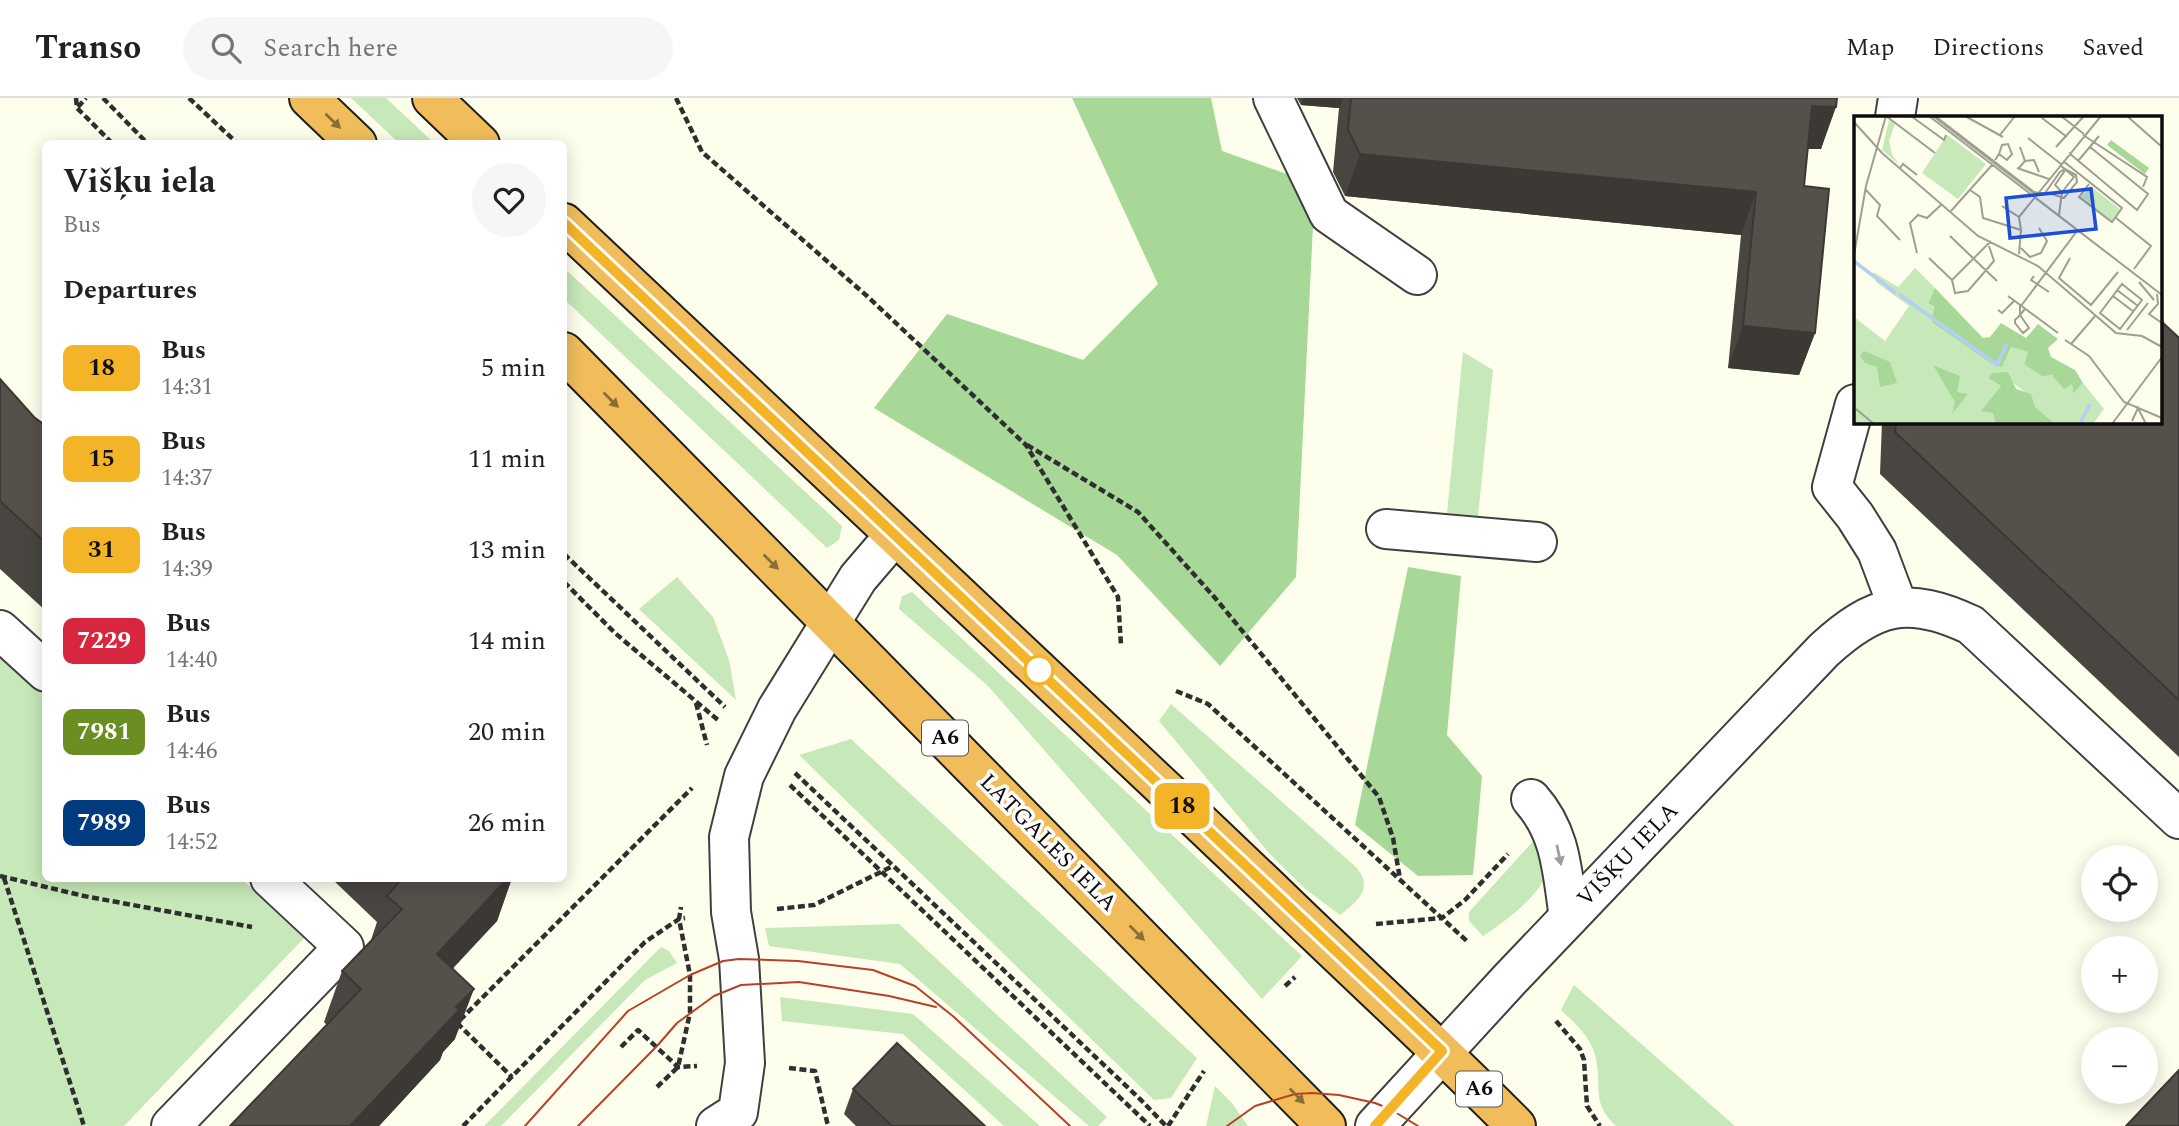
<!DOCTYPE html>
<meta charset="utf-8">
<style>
body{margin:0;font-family:Spectral,serif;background:#f6f6f6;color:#202124;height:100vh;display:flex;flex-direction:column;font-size:26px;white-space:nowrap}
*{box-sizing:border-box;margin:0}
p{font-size:23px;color:#757577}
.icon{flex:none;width:38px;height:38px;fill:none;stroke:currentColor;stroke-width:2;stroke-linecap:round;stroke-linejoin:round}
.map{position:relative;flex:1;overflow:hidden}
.drawer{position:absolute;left:42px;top:42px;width:525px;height:742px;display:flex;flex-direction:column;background:#fff;border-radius:10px;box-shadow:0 4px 18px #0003}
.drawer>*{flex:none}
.badge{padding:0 14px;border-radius:10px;font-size:24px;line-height:46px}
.tools{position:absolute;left:2081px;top:747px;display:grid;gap:14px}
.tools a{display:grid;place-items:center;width:77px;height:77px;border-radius:50%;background:#fff;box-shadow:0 4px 18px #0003;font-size:35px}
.map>.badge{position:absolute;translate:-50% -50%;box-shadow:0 0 0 4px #fff}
h2{padding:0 21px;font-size:26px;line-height:63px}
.round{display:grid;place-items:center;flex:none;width:74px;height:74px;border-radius:37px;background:#f6f6f6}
.headline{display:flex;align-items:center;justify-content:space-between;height:119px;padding:0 21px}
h1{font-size:33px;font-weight:700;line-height:52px}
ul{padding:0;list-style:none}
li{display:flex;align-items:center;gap:21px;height:91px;padding:0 21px}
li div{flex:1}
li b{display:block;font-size:26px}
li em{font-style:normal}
li .badge{min-width:77px;font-weight:700;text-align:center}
header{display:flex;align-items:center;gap:42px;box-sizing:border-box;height:98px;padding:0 35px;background:#fff;border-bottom:2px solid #e0e0e0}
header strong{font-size:33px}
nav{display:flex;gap:38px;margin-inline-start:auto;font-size:24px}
.search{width:490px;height:63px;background:#f6f6f6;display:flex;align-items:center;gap:18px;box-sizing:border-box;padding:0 24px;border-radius:38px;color:#757577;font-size:26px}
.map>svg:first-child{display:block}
.green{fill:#c7e8b8}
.forest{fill:#a8d898}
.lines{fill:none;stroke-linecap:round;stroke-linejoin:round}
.minor-casing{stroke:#404040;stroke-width:42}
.highway-casing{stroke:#1e1e1e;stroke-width:42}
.path{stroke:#2f2f2f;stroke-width:4.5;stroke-dasharray:7 3.5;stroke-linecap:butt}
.minor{stroke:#fff;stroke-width:38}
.highway{stroke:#f0bd5a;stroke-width:38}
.tram{stroke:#b84029;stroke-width:2}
.wall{fill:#494540}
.shaded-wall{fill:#3c3834}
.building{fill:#55504a;stroke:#3c3834;stroke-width:2}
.oneway{fill:#8a6e37}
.oneway2{fill:#9e9e9e}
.line-casing{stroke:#fff;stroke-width:16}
.line{stroke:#f4b427;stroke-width:10}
.stop-dot{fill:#fff;stroke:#f4b427;stroke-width:3.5}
.labels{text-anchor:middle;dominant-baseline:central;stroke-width:7;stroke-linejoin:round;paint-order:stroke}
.shield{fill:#fff;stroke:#565656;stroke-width:2}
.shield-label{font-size:21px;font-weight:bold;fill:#0d0d0d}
.street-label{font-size:23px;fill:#0d0d0d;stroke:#fff}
.inset-river{fill:none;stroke:#b4cff4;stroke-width:3.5}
.inset-road{fill:none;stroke:#9e9e93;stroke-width:2}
.view{fill:#1d4ed8;fill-opacity:0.15;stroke:#1d4ed8;stroke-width:3.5}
.inset-edge{fill:none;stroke:#0d0d0d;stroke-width:3.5}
</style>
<header>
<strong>Transo</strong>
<div class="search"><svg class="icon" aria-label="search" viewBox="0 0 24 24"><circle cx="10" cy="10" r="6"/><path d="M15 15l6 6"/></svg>Search here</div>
<nav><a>Map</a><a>Directions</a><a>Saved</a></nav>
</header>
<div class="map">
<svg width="2179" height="1028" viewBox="0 0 2179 1028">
<rect width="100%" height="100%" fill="#fefeed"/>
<!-- green -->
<g class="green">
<path d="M 351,0 L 386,0 L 434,45 L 399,45 Z"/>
<path d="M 564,170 L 842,428 L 839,442 L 827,450 L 564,201 Z"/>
<path d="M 1463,254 L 1493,272 L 1478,418 L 1447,415 Z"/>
<path d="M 677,479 L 713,519 L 729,562 L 736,602 L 639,511 Z"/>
<path d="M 912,494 L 1302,858 L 1262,901 L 988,588 L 899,511 L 902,498 Z"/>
<path d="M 0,557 L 45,599 L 46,780 L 242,781 L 305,839 L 124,1028 L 0,1028 Z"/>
<path d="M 1171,606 L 1356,769 C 1374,790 1358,803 1340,817 L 1304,790 L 1269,755 L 1159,623 Z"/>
<path d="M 851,641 L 1197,960 L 1171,1000 L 1154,1002 L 799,657 Z"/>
<path d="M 1536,740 C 1539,750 1544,761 1546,771 C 1548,793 1500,827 1483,838 L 1469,823 L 1469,814 Z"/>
<path d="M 899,826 L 1107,1019 L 1098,1028 L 1089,1028 L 900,866 L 769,848 L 765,830 Z"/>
<path d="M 661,849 L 669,853 L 677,865 L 645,882 L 501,1028 L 484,1028 Z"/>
<path d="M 1574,887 L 1735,1028 L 1616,1028 C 1591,1004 1602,991 1596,961 C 1592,940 1576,926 1561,912 Z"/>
<path d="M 780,899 L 913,916 L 1040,1028 L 1004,1028 L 903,936 L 782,923 Z"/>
<path d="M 1215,988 L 1232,1005 L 1248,1028 L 1206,1028 Z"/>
</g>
<!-- forest -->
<g class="forest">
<path d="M 1072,0 L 1211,0 L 1222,53 L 1315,86 L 1296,479 L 1220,568 L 1117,457 L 874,310 L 947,216 L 1083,262 L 1158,186 Z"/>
<path d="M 1408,469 L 1461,478 L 1447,637 L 1482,678 L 1473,777 L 1418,778 L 1355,727 Z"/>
</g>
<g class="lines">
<!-- minor casing -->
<g class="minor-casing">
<g id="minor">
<path d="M 1273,0 L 1329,116 L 1417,177"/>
<path d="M 1895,19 L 1898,0"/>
<path d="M 1855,306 L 1832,389 L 1855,418 L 1877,453 L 1898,509"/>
<path d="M 1386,431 L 1537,444"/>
<path d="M 0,532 L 46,574"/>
<path d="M 1531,701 C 1562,736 1562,775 1569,819"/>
<path d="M 171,1028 L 344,849 L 270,780"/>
<path d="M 716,1028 L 738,1014 L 745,965 L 739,861 L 731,814 L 729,739 L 744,678 L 777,611 L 858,480 L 894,438"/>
<path d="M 1375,1028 L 1510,881 L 1824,552 C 1874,506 1908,497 1971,527 L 2179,721"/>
</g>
</g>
<!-- highway casing -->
<g class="highway-casing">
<g id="highway">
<path d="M 309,0 L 357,46"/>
<path d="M 432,0 L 480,46"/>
<path d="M 564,125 C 798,347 1035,567 1269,790 C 1351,870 1436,947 1516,1028"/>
<path d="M 564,254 L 1326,1028"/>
</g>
</g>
<!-- path -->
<g class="path">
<path d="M 76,0 L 77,10 L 113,46"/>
<path d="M 103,0 L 148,46"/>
<path d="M 189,0 L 238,46"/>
<path d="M 676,0 L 702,54 L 867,198 L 1026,347 L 1118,499 L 1121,547"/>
<path d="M 78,9 L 86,0"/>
<path d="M 1027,347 L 1138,414 L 1216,501 L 1379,699 L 1393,740 L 1400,781"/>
<path d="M 564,456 L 725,609"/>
<path d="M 564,484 L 615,535 L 718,622"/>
<path d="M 1176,593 L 1208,606 L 1469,845"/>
<path d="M 696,605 L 707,647"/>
<path d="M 795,675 L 1141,1002 L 1166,1028"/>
<path d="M 790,687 L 1150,1028"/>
<path d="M 0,778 L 84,798 L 252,829"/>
<path d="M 4,780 L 84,1028"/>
<path d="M 777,811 L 814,807 L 893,768"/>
<path d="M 1376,826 L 1442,820 L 1465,802 L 1508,756"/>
<path d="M 1285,888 L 1295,879"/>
<path d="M 460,922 L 692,690"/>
<path d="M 1556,923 L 1580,951 L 1584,962 L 1587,1008 L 1600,1028"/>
<path d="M 457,925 L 512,979"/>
<path d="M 621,949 L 638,932 L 678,969 L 697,968"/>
<path d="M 789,970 L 815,973 L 828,1028"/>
<path d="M 657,989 L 678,969 L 690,915 L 690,877 L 679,821 L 681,809"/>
<path d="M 463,1028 L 645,844 L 679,821 L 685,820"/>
<path d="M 1168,1028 L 1204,973"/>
</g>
<!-- minor -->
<use href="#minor" class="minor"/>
<!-- highway -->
<use href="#highway" class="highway"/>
<!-- tram -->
<g class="tram">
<path d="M 525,1028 L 628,913 L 690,877 L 723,863 L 739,861 L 798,863 L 873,872 L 915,888 L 954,919 L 1070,1028"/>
<path d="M 578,1028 L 657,948 L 677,925 L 714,898 L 741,887 L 799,884 L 889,898 L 936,909"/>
<path d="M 1227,1028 L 1255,1008 L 1295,996 L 1312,995 L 1339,997 L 1375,1005 L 1390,1011 L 1418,1028"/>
</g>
</g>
<!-- wall -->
<g class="wall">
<path d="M 1297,0 L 1837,0 L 1821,51 L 1808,51 L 1804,88 L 1815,235 L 1799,277 L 1728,270 L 1741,137 L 1345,98 L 1333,74 L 1339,10 L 1301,7 Z"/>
<path d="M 2179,240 L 2179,659 L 1880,376 L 1882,324 L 2160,324 Z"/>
<path d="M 0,281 L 34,319 L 46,328 L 46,513 L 0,471 Z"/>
<path d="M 331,780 L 512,780 L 497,823 L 452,870 L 455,941 L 443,954 L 440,962 L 379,1028 L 230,1028 L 327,927 L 324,924 L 342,873 L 370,845 L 377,824 Z"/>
<path d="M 853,991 L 985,1028 L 856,1028 L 844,1016 Z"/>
</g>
<!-- shaded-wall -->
<g class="shaded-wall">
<path d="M 1303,0 L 1343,0 L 1339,10 L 1301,7 Z"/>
<path d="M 1812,8 L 1836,9 L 1821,51 L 1797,50 Z"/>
<path d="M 1360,56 L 1756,94 L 1741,137 L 1345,98 Z"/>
<path d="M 1743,228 L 1815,235 L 1799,277 L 1728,270 Z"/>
<path d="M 508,780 L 512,780 L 497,823 L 419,907 L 437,856 Z"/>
<path d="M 474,891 L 455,941 L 443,954 L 440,962 L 379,1028 L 350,1028 L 456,909 Z"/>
</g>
<!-- building -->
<g class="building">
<path d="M 1351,0 L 1837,0 L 1836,9 L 1812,8 L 1804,88 L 1829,91 L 1815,235 L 1743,228 L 1756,94 L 1360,56 L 1348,32 Z"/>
<path d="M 2160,222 L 2179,240 L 2179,602 L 1895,334 L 1896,324 L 2160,324 Z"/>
<path d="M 0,281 L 34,319 L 46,328 L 46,445 L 0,403 Z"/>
<path d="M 402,780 L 508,780 L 437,856 L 474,891 L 456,909 L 459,912 L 350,1028 L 230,1028 L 361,891 L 342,873 L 402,811 L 387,798 Z"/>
<path d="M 897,945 L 985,1028 L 892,1028 L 853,991 Z"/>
<path d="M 2179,972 L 2179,1028 L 2126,1028 Z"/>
</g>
<!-- one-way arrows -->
<defs><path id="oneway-solid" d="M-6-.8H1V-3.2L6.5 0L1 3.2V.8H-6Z" transform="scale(1.75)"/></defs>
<g class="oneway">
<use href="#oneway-solid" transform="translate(333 23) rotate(44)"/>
<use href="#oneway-solid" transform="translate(611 302) rotate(45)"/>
<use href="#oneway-solid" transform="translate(771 464) rotate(45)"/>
<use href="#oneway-solid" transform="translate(1137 835) rotate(45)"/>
<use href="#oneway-solid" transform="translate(1297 998) rotate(46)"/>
</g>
<use class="oneway2" href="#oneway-solid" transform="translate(1559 757) rotate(78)"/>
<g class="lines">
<!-- line casing -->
<g class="line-casing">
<path id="line" d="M 564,125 L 1442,953 L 1375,1028"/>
</g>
<!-- line -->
<use href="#line" class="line"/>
</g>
<!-- markers -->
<circle class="stop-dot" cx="1039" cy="572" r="14"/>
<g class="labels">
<!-- shield labels -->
<g class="shield">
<rect x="922" y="622.5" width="46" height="35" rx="5"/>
<rect x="1456" y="973.5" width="46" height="35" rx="5"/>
</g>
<g class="shield-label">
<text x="945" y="640">A6</text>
<text x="1479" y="991">A6</text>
</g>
<!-- street labels -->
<g class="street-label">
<text transform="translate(1048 745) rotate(45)">LATGALES IELA</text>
<text transform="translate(1628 757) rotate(-46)">VIŠĶU IELA</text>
</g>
</g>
<!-- overview -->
<g transform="translate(1854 18)">
<rect width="308" height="308" fill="#fefeed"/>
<path d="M 35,4 L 41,8 L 35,25 L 38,39 L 46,49 L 28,34 ZM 93,19 L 132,48 L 104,83 L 68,57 ZM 236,70 L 266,93 L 257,105 L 226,82 ZM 61,152 L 81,172 L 74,187 L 148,250 L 157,231 L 174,236 L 170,248 L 218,268 L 219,276 L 229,267 L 250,293 L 239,308 L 201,308 L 180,291 L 174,278 L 145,257 L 134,262 L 147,270 L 141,287 L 157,308 L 0,308 L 0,201 L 31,225 L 55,190 L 22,166 L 19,156 L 44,171 Z" fill="#c7e8b8"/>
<path d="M 257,24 L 295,52 L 291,58 L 253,29 ZM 81,172 L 129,222 L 136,221 L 147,207 L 172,222 L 184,208 L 204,223 L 194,232 L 197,241 L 221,254 L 229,267 L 219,277 L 218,268 L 210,273 L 198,259 L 188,260 L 170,248 L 174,236 L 157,231 L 148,251 L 138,248 L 78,206 L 80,191 L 74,187 ZM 10,235 L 36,246 L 43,267 L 26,271 L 23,251 L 11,247 L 6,240 ZM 79,249 L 106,260 L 103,276 L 114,278 L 98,298 L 101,286 ZM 154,256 L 162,273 L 177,278 L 181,291 L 201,308 L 142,308 L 139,297 L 127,295 L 147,270 L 134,262 L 139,257 Z" fill="#a8d898"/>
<path class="inset-river" d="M 1,146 L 42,177M 45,178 L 143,249 L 153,227M 226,308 L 236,288"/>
<path class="inset-road" d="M 32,0 L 81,37M 57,0 L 90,24 L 92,19M 75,0 L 308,179M 79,0 L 182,79 L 189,78 L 191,77 L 206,56 L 211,53 L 222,59 L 223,66 L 210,82 L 195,77 L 185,77 L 180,76 L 81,0M 111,0 L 149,21M 207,0 L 230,18M 273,0 L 308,31M 188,2 L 213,21M 0,6 L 28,37 L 124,120 L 184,150 L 262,217 L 288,220 L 308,231M 146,19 L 161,0M 229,19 L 293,61 L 289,71M 174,22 L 207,48M 202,31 L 230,0M 215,37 L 283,94 L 294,78 L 236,31M 141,44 L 145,38 L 153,44 L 158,38 L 154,28 L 148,29 L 145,38M 171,45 L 180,44 L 185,56M 209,45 L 268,92 L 258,106 L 225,81 L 235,68M 224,45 L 245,20M 206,49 L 220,61 L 208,76M 46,52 L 49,48 L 63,59M 163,52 L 195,63M 164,53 L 171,45 L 166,31M 12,74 L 26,89 L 23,100 L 46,124M 116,74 L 126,81 L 129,102 L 167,114 L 165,101 L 148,90M 97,95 L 138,49M 205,99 L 208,76 L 201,69 L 212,53M 165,101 L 247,0M 262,102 L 297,130 L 280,153M 96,120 L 143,165M 135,130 L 140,145 L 114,175 L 101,177 L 98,164 L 137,125M 167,132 L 176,141 L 187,137 L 193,125 L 185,112M 63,137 L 56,107 L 64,99 L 73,102 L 88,88M 165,138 L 167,114M 0,139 L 12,70 L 32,0M 75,142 L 98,164M 216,142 L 205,162 L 237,189 L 264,156M 180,160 L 177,164 L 195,176M 285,166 L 300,184M 268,168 L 288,184 L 266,213 L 246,197 ZM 263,174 L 284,190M 303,178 L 304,188 L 295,198 L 308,207M 154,180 L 204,217M 259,180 L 280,196M 166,189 L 166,199 L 175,212 L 169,217 L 161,207 L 161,204 L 166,199 L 171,193M 167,190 L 223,115M 144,194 L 148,197 L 160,185M 273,214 L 294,187M 211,224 L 235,240 L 270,286 L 308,302M 217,228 L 241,200M 2,293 L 20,308M 278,305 L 284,292 L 292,308M 258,308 L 308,241"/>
<path class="view" d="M 237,73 L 242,113 L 156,122 L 152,82 Z"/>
<rect width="308" height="308" class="inset-edge"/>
</g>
</svg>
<div class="tools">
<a><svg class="icon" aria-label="locate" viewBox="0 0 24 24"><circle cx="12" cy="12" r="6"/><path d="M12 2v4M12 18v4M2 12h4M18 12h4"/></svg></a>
<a>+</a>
<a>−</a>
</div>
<b class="badge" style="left:1182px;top:708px;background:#f4b427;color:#111">18</b>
<section class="drawer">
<div class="headline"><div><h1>Višķu iela</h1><p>Bus</p></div><a class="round"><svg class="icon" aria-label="heart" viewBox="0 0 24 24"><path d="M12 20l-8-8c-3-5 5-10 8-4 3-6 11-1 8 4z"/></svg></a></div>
<h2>Departures</h2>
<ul>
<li><span class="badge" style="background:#f4b427;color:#111">18</span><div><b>Bus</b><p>14:31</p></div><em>5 min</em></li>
<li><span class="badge" style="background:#f4b427;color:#111">15</span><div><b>Bus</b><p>14:37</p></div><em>11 min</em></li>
<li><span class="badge" style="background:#f4b427;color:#111">31</span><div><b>Bus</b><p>14:39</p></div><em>13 min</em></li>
<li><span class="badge" style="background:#d7263d;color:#fff">7229</span><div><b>Bus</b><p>14:40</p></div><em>14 min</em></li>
<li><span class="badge" style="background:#6b8e23;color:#fff">7981</span><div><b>Bus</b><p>14:46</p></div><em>20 min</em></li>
<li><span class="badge" style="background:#003b80;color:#fff">7989</span><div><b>Bus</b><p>14:52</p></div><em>26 min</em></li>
</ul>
</section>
</div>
